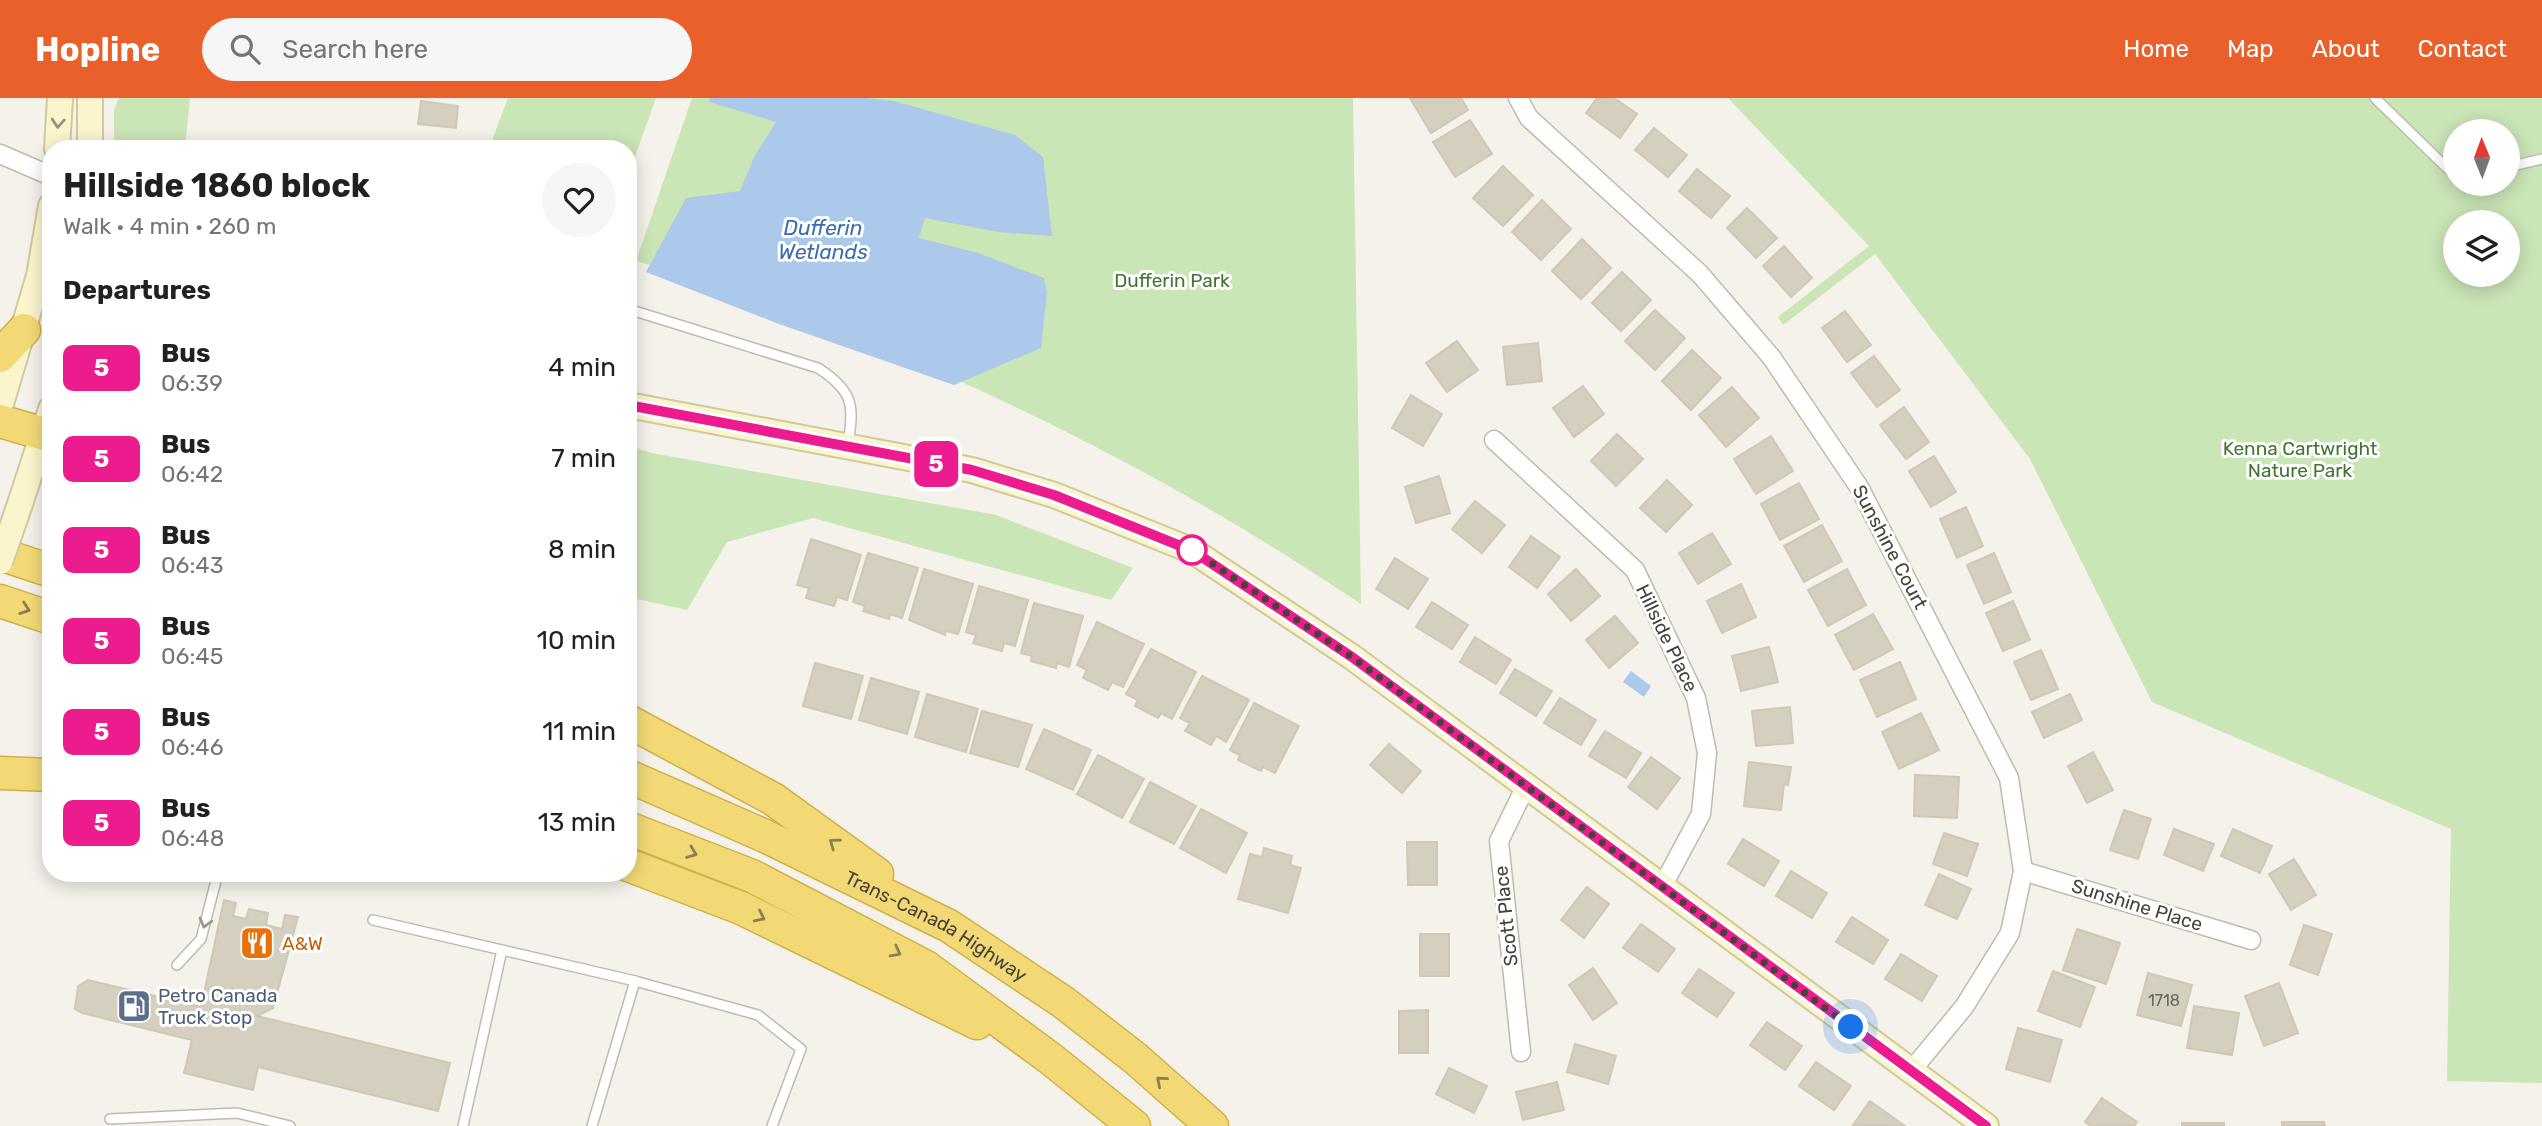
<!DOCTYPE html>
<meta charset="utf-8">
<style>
body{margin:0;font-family:Rubik,sans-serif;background:#f6f6f6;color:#202124;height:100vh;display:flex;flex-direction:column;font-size:26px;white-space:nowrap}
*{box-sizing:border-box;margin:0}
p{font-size:23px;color:#757577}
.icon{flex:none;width:38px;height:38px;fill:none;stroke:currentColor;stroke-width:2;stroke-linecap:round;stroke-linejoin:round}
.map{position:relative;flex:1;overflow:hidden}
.panel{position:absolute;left:42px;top:42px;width:595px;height:742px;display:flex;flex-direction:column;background:#fff;border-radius:28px;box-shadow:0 4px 18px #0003}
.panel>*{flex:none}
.badge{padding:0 14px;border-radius:10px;font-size:24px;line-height:46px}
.needle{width:46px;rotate:359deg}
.buttons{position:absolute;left:2443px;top:21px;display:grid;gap:14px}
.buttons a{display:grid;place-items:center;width:77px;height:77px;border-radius:50%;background:#fff;box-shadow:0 4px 18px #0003;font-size:35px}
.you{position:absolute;width:35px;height:35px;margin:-18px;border:5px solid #fff;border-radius:50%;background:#1a73e8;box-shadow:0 0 0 10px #1a73e833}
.map>.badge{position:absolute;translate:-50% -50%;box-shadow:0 0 0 4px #fff}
h2{padding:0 21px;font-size:26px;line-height:63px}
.round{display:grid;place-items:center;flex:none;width:74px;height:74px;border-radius:37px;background:#f6f6f6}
.headline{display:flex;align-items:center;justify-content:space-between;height:119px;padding:0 21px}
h1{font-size:33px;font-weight:700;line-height:52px}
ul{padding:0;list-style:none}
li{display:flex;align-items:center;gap:21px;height:91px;padding:0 21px}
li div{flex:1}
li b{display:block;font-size:26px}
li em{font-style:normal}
li .badge{min-width:77px;font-weight:700;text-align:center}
header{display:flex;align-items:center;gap:42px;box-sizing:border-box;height:98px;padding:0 35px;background:#ea602b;color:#fff}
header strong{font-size:33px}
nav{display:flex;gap:38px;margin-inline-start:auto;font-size:24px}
.search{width:490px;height:63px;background:#f6f6f6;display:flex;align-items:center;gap:18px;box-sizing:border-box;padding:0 24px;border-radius:38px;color:#757577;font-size:26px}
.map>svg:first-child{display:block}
.green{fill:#cae5b6;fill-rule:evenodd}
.water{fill:#acc9eb}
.building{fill:#d5cfc0;stroke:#cfc8b4;stroke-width:2}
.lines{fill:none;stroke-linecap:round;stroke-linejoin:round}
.lane-casing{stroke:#bfbbad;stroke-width:12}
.street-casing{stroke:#bfbbad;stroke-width:21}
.secondary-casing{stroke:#d0c99d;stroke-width:28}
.highway-casing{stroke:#d2b046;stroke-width:35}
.lane{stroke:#fff;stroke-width:9}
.street{stroke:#fff;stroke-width:18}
.secondary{stroke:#fbf5cd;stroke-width:24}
.highway{stroke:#f3d976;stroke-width:32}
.secondary-bridge-casing{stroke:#d0c99d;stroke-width:28;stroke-linecap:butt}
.secondary-bridge{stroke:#fbf5cd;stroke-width:24}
.oneway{stroke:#98937c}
.oneway2{stroke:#8c7f51}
.oneway3{stroke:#9a9892}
.line-casing{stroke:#fff;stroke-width:16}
.line{stroke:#ec1b8e;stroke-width:10}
.walk{stroke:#474339;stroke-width:7;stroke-dasharray:0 12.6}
.stop-dot{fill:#fff;stroke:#ec1b8e;stroke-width:3.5}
.labels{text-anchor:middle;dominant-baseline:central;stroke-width:6;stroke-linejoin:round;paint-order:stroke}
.number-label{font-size:16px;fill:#6a665b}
.park-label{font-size:19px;fill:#417530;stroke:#fff}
.street-label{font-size:19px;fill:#474339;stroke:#fff}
.food-label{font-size:19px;fill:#c56008;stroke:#fff;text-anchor:start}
.service-label{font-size:19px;fill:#4e5e75;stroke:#fff;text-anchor:start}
.water-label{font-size:21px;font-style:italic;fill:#396dac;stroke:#fff}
</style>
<header>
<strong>Hopline</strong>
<div class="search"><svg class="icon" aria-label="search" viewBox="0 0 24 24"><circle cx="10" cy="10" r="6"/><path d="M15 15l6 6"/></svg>Search here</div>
<nav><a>Home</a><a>Map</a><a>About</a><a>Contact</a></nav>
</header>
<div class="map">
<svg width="2542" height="1028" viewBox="0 0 2542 1028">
<rect width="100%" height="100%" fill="#f4f2ea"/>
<!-- green -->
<g class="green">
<path d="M 119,0 L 190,0 L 185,51 L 125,51 L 114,41 L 114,12 Z"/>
<path d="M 508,0 L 656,0 L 628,78 L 628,51 L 482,51 L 483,43 L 491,45 Z"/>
<path d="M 692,0 L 1353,0 L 1361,506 C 1138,356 894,240 636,163 Z"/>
<path d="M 1728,0 L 2542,0 L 2542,985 L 2447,983 L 2451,731 L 2152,604 L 2030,361 L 1875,156 L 1783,227 L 1778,219 L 1869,148 ZM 2455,33 L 2508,33 L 2508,86 L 2455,86 ZM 2455,124 L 2508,124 L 2508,177 L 2455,177 Z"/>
<path d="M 628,347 L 652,355 L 996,417 L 1133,470 L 1111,502 L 813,420 L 727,444 L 687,512 L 628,499 Z"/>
</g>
<!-- water -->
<g class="water">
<path d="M 709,0 L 866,0 L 894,3 L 1015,37 L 1043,59 L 1052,138 L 998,134 L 925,120 L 919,140 L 978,155 L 1044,180 L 1047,195 L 1041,250 L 954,287 L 779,226 L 646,174 L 686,100 L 740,93 L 754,59 L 776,24 L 710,4 Z"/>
<path d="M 1631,573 L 1651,588 L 1644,599 L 1623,584 Z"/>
</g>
<!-- building -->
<g class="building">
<path d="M 1410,0 L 1461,0 L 1468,12 L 1431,35 Z"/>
<path d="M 1597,0 L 1614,0 L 1637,16 L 1620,40 L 1586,15 Z"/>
<path d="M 421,3 L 458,8 L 456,30 L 418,26 Z"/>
<path d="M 1470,22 L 1492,56 L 1455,79 L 1433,44 Z"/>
<path d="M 1654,30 L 1687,57 L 1668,79 L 1635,52 Z"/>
<path d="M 1503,68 L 1533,97 L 1503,128 L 1473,100 Z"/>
<path d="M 1697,71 L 1730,98 L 1711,120 L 1679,93 Z"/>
<path d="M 1542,102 L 1571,131 L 1541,162 L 1512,134 Z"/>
<path d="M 1747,110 L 1777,140 L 1756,160 L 1727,130 Z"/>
<path d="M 1582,141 L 1611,170 L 1581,201 L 1552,173 Z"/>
<path d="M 1784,148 L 1812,180 L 1791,199 L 1763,168 Z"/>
<path d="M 1622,174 L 1651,202 L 1621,233 L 1592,205 Z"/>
<path d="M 1655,212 L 1685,240 L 1655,272 L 1625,243 Z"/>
<path d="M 1845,213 L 1871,247 L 1847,264 L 1822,230 Z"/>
<path d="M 1457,243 L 1478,272 L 1447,294 L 1426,265 Z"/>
<path d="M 1538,245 L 1542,283 L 1507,287 L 1503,249 Z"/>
<path d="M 1692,252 L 1721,280 L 1691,312 L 1662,283 Z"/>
<path d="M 1874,258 L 1900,292 L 1877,309 L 1851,275 Z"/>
<path d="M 1583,288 L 1604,316 L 1574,339 L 1553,310 Z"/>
<path d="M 1732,289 L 1759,320 L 1726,349 L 1699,317 Z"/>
<path d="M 1411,297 L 1442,316 L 1423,348 L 1392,330 Z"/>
<path d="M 1904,309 L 1929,344 L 1906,361 L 1880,327 Z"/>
<path d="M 1617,336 L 1643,361 L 1616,388 L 1591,363 Z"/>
<path d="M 1771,338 L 1793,373 L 1756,396 L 1734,361 Z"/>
<path d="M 1934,358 L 1956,394 L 1931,409 L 1909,373 Z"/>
<path d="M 1439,378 L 1450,415 L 1416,425 L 1405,389 Z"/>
<path d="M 1667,382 L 1692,407 L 1666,434 L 1640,410 Z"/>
<path d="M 1799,385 L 1819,421 L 1780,442 L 1761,406 Z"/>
<path d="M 1475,403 L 1505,427 L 1482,455 L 1452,431 Z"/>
<path d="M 1966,409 L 1983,448 L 1957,460 L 1940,421 Z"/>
<path d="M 1822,427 L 1842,463 L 1804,484 L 1784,448 Z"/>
<path d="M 1712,435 L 1731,466 L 1698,486 L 1679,455 Z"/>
<path d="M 1531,438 L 1560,459 L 1537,490 L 1509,469 Z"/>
<path d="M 811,441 L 861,457 L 847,502 L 837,499 L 834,508 L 806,500 L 809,490 L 797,487 Z"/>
<path d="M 868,455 L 918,470 L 902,520 L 890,516 L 889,521 L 863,513 L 865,508 L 853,504 Z"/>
<path d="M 1994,455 L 2011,494 L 1984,506 L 1967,467 Z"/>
<path d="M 1395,460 L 1428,481 L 1408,511 L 1376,491 Z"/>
<path d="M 924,471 L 973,486 L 958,536 L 946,533 L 945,537 L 909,522 Z"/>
<path d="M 1576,471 L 1600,498 L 1571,523 L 1548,496 Z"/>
<path d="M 1847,471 L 1866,507 L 1828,528 L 1808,492 Z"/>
<path d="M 1741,486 L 1756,519 L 1722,535 L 1707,503 Z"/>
<path d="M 979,488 L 1028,502 L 1015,548 L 1004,545 L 1002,553 L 973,545 L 976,537 L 966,534 Z"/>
<path d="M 2013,503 L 2030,542 L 2003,553 L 1986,515 Z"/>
<path d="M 1432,504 L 1468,527 L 1452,551 L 1416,529 Z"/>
<path d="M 1034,505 L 1083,518 L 1069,569 L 1057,565 L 1056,570 L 1031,563 L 1032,558 L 1021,555 Z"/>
<path d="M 1873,516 L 1893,551 L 1854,572 L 1835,537 Z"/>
<path d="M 1615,518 L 1638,545 L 1609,570 L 1586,542 Z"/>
<path d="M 1097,524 L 1144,546 L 1123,589 L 1112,584 L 1108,592 L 1083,580 L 1087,572 L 1077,567 Z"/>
<path d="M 1475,539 L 1511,562 L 1496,586 L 1460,564 Z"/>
<path d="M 1769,549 L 1778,584 L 1741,593 L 1732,558 Z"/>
<path d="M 1151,551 L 1196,574 L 1172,621 L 1161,615 L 1158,620 L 1135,608 L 1138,602 L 1126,596 Z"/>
<path d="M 2041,552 L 2058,591 L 2031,602 L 2014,564 Z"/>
<path d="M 1900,564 L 1916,601 L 1877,619 L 1860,582 Z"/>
<path d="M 815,565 L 863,578 L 851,621 L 803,608 Z"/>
<path d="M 1515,571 L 1552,593 L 1536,618 L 1500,595 Z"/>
<path d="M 1202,578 L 1249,602 L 1226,644 L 1216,638 L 1211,647 L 1185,633 L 1190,625 L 1180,620 Z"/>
<path d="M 871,580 L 919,594 L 907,636 L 859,622 Z"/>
<path d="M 927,596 L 978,611 L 966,654 L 915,639 Z"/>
<path d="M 2070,596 L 2082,622 L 2044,640 L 2032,614 Z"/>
<path d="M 1560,600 L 1596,622 L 1581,647 L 1544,625 Z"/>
<path d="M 1254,605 L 1299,628 L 1275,675 L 1263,669 L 1261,673 L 1238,662 L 1240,657 L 1230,652 Z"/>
<path d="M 1790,609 L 1793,645 L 1756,648 L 1752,613 Z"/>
<path d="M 982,613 L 1032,627 L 1018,669 L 970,655 Z"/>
<path d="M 1921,615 L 1939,652 L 1899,671 L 1882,634 Z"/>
<path d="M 1044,631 L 1091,652 L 1073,692 L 1026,671 Z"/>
<path d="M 1605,633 L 1641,655 L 1626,680 L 1589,658 Z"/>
<path d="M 1389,646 L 1421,673 L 1402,695 L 1370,667 Z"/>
<path d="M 2093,654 L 2113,692 L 2087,705 L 2068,668 Z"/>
<path d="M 1098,657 L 1144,681 L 1122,720 L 1077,696 Z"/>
<path d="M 1651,659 L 1680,680 L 1657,711 L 1628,689 Z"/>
<path d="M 1749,664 L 1791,669 L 1788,687 L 1784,686 L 1781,712 L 1744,708 Z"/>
<path d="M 1915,677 L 1959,679 L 1957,720 L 1914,718 Z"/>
<path d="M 1150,684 L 1196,708 L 1174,746 L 1130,724 Z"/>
<path d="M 1201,711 L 1247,735 L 1226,775 L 1180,750 Z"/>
<path d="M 2124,712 L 2151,721 L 2138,761 L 2110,752 Z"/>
<path d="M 2174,731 L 2214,746 L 2203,773 L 2164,757 Z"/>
<path d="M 2233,731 L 2272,748 L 2260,775 L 2221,758 Z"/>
<path d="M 1944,735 L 1978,746 L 1967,778 L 1933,766 Z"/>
<path d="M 1743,741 L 1779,763 L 1764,788 L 1728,766 Z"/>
<path d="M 1407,744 L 1437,744 L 1437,787 L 1408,787 Z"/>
<path d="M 1264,750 L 1292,758 L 1290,767 L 1301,770 L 1288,815 L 1238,801 L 1250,756 L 1262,759 Z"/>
<path d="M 2294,761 L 2316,797 L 2291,812 L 2269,776 Z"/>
<path d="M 1791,773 L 1827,795 L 1812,820 L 1776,798 Z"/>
<path d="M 1939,776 L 1971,791 L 1957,821 L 1925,807 Z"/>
<path d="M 1587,789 L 1609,806 L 1584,840 L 1561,822 Z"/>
<path d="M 224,802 L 236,805 L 233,818 L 246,821 L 249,811 L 268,815 L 266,827 L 282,831 L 285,817 L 298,819 L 273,910 L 257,918 L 450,965 L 438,1013 L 258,969 L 253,992 L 184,975 L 192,942 L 82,915 L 75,911 L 78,888 L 88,882 L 201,909 Z"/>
<path d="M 1852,819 L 1888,842 L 1873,866 L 1836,844 Z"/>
<path d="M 1641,826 L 1675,851 L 1658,874 L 1623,850 Z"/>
<path d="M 2304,827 L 2332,836 L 2318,877 L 2290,867 Z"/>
<path d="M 2077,831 L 2120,845 L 2106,886 L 2063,872 Z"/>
<rect x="1420" y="836" width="29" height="42"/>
<path d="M 1901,856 L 1937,878 L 1922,903 L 1885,881 Z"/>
<path d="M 1593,870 L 1617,905 L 1593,922 L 1569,887 Z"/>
<path d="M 1699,871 L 1734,895 L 1717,919 L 1682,895 Z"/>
<path d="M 2053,873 L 2095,889 L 2080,929 L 2038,913 Z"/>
<path d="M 2148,875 L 2192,887 L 2181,928 L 2137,917 Z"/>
<path d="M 2279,885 L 2298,935 L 2264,948 L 2245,898 Z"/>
<path d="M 2194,908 L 2239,915 L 2232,957 L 2187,950 Z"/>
<path d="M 1428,912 L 1428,955 L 1399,955 L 1399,913 Z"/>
<path d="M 1767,924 L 1802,948 L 1785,972 L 1750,947 Z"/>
<path d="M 2018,930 L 2062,942 L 2050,984 L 2006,971 Z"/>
<path d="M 1575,946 L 1616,958 L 1608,986 L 1567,974 Z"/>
<path d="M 1816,964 L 1851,988 L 1834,1012 L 1799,988 Z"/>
<path d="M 1449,970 L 1487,988 L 1474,1015 L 1436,996 Z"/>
<path d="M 1557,984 L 1564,1012 L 1523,1022 L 1516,994 Z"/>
<path d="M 2102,1000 L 2137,1024 L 2134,1028 L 2091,1028 L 2085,1024 Z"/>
<path d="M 1870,1003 L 1905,1028 L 1904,1028 L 1853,1027 Z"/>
<path d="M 2282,1024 L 2324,1024 L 2325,1028 L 2282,1028 Z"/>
<rect x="2182" y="1025" width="42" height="3"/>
</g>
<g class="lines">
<!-- lane casing -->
<g class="lane-casing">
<g id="lane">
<path d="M 2375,0 L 2448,71 L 2455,73"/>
<path d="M 2508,69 L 2542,61"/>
<path d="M 628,211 L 818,270 C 852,292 855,306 848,345"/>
<path d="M 373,822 L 635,883"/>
<path d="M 177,867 L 201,841 L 218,775"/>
<path d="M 110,1021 L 237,1015 L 290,1028"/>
<path d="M 463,1028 L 502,852"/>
<path d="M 592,1028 L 635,883 L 758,917 L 801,951 L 772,1028"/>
</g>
</g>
<!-- street casing -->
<g class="street-casing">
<g id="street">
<path d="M 1518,0 L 1529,20 L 1700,176 L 1772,260 L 1859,389 L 2009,680 L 2023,773 L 2010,835 L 1964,909 L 1911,973"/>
<path d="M 0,56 L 51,78"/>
<path d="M 1494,342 L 1635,472 L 1696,600 L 1707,655 L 1701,716 L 1662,789"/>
<path d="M 2023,773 L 2251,842"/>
<path d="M 1521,954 L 1499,743 L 1526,688"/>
</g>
</g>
<!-- secondary casing -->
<g class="secondary-casing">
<g id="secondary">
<path d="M 57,51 L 60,0"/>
<path d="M 90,51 L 90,0"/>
<path d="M 628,307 L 972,372 L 1054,397 L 1193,453 L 1352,559 L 1986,1028"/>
<path d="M 0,309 L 39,178 L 51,108"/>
<path d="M 21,403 L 51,311"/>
</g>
</g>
<!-- highway casing -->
<g class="highway-casing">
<g id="highway">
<path d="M 0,258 L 24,232"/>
<path d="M 0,323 L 51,338"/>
<path d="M 0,456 L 51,473"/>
<path d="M 0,503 L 51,520"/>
<path d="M 628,623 L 773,701 L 877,776"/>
<path d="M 0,675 L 51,677"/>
<path id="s1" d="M 628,678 L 765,738 L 949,828 L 1063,904 L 1135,960 L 1212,1028"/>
<path d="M 628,730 L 752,778 L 926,869 L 1051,961 L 1134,1028"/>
<path d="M 628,767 L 741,810 L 977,925"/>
</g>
</g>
<!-- lane -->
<use href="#lane" class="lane"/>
<!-- street -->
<use href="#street" class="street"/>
<!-- secondary -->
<use href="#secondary" class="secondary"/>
<!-- highway -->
<use href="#highway" class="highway"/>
<!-- secondary-bridge casing -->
<g class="secondary-bridge-casing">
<path id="secondary-bridge" d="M 0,464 L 21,403"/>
</g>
<!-- secondary-bridge -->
<use href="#secondary-bridge" class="secondary-bridge"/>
</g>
<!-- one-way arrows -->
<defs><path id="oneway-chevron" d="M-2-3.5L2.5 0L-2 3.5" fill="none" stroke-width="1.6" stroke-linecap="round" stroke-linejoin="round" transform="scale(1.75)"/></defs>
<use class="oneway" href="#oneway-chevron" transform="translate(58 25) rotate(94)"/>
<g class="oneway2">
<use href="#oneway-chevron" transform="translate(25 511) rotate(19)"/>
<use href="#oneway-chevron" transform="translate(834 745) rotate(-144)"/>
<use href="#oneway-chevron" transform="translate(692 755) rotate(21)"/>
<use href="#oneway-chevron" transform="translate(760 819) rotate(26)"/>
<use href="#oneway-chevron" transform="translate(896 854) rotate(28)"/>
<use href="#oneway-chevron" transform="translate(1161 983) rotate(-139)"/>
</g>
<use class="oneway3" href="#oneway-chevron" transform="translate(205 825) rotate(105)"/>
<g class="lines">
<!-- line casing -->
<g class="line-casing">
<path id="line" d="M 628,307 L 972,372 L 1054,397 L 1193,453 L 1352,559 L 1986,1028"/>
</g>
<!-- line -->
<use href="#line" class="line"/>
<!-- walk -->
<path class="walk" d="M 1192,452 L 1352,559 L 1851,929"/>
</g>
<!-- icons -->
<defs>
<g id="restaurant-square" transform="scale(1.75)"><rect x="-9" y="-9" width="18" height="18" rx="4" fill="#e8710a" stroke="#fff"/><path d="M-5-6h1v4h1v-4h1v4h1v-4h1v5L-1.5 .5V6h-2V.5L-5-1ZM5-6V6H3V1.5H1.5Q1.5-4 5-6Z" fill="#fff"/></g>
<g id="fuel-square" transform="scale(1.75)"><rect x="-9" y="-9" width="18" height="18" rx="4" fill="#5c6f8a" stroke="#fff"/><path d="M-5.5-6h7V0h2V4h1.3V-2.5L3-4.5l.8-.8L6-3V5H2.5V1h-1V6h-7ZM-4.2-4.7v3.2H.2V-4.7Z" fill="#fff"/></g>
</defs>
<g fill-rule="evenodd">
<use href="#restaurant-square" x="257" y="845"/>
<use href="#fuel-square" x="134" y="908"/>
</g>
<!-- markers -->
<circle class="stop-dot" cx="1192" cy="452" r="14"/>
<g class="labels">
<!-- number labels -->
<g class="number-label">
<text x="2164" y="902">1718</text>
</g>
<!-- park labels -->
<g class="park-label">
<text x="1172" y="182">Dufferin Park</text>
<text x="2300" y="350">Kenna Cartwright<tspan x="2300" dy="22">Nature Park</tspan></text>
</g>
<!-- street labels -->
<g class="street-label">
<text transform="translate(1890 449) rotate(62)">Sunshine Court</text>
<text transform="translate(1667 540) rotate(64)">Hillside Place</text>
<text transform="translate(2137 807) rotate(17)">Sunshine Place</text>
<text transform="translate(1506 818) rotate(-96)">Scott Place</text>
<text stroke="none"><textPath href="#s1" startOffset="343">Trans-Canada Highway</textPath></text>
</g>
<!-- food labels -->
<g class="food-label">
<text x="282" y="845">A&amp;W</text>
</g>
<!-- service labels -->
<g class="service-label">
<text x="158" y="897">Petro Canada<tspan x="158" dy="22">Truck Stop</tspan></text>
</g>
<!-- water labels -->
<g class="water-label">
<text x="823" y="129">Dufferin<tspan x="823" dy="24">Wetlands</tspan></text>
</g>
</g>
</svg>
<div class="buttons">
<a><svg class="needle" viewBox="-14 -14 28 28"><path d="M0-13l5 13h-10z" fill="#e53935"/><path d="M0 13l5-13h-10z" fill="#757577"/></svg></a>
<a><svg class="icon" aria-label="layers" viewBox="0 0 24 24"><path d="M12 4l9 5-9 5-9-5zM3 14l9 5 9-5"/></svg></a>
</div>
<div class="you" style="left:1851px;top:929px"></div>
<b class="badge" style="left:936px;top:366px;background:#ec1b8e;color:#fff">5</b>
<section class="panel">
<div class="headline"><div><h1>Hillside 1860 block</h1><p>Walk · 4 min · 260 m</p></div><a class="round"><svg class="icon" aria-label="heart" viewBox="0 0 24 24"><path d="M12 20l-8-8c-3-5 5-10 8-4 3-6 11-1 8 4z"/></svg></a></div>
<h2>Departures</h2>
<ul>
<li><span class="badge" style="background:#ec1b8e;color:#fff">5</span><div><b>Bus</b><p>06:39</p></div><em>4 min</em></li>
<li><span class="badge" style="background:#ec1b8e;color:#fff">5</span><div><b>Bus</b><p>06:42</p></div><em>7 min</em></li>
<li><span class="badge" style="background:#ec1b8e;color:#fff">5</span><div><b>Bus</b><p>06:43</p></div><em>8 min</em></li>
<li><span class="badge" style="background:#ec1b8e;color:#fff">5</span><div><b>Bus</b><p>06:45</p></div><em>10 min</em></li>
<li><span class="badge" style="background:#ec1b8e;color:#fff">5</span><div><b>Bus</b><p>06:46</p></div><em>11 min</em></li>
<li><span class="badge" style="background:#ec1b8e;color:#fff">5</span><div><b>Bus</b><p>06:48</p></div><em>13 min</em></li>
</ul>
</section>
</div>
